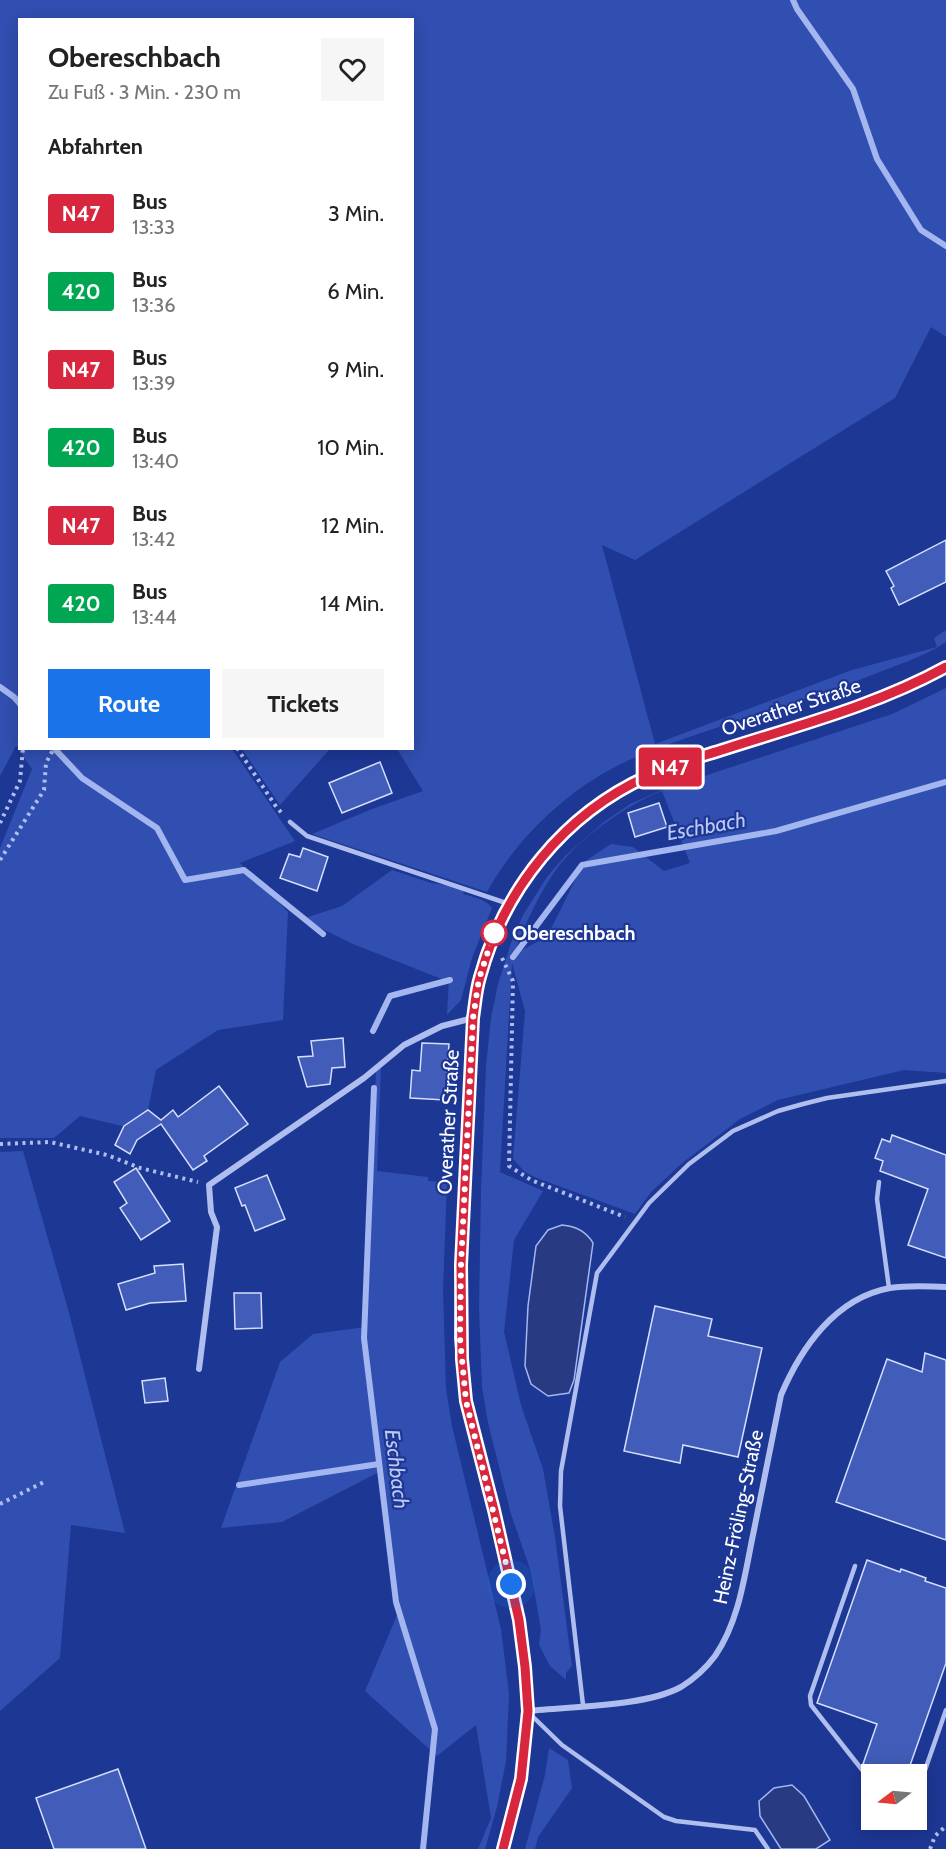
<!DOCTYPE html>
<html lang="de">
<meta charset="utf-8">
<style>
body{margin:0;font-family:Cabin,sans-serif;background:#f6f6f6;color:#222;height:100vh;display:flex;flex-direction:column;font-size:22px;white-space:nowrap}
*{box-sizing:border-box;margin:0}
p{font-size:20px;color:#767676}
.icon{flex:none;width:33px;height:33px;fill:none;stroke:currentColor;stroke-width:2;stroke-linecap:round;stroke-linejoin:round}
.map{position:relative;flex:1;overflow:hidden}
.drawer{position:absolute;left:18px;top:18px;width:396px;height:732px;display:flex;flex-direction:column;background:#fff;border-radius:0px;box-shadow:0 3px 15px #0003}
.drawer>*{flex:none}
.badge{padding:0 12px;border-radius:4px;font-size:21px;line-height:39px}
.needle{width:39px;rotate:254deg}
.controls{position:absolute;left:861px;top:1764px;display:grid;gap:12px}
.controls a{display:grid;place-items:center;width:66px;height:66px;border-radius:0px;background:#fff;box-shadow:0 3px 15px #0003;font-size:30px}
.you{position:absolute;width:30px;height:30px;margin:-15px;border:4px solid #fff;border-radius:50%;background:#1a73e8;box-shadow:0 0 0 9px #1a73e833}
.map>.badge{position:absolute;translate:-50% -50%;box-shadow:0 0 0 3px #fff}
h2{padding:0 30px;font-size:22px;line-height:54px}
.round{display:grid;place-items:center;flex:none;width:63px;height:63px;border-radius:0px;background:#f6f6f6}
.headline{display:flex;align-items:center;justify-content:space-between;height:102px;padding:0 30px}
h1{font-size:28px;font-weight:700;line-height:45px}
.cta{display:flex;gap:12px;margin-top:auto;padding:12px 30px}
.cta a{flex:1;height:69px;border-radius:0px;background:#1a73e8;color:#fff;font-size:24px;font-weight:700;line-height:69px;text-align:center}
.cta a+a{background:#f6f6f6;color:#222}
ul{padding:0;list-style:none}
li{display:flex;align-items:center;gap:18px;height:78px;padding:0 30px}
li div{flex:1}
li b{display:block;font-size:22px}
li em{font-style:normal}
li .badge{min-width:66px;font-weight:700;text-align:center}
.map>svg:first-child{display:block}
.green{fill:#314fb1;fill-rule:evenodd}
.water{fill:#283b82;stroke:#a3b6f0;stroke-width:1.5}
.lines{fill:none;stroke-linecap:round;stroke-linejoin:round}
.stream{stroke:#a3b6f0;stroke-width:6}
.building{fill:#425db9;stroke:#d5defa;stroke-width:1.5}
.path{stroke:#afbeee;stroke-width:4;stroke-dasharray:3 4.5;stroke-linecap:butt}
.lane{stroke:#afbeee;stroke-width:4.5}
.street{stroke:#afbeee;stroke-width:6}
.secondary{stroke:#dce3fa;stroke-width:12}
.line-casing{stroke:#fff;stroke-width:14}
.line{stroke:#d7263d;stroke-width:9}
.walk{stroke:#fff;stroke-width:6;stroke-dasharray:0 10.8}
.stop-dot{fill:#fff;stroke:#d7263d;stroke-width:3}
.labels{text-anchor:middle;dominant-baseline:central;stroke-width:4.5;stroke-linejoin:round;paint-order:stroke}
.street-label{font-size:20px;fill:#fff;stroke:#1d3794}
.stop-label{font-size:20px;font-weight:bold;fill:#fff;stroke:#1d3794;text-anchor:start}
.water-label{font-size:21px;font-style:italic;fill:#bcc9f5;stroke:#1d3794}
</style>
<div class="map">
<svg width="946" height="1849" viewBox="0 0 946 1849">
<rect width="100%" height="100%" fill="#1d3794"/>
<!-- green -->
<g class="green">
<path d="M 0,0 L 946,0 L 946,337 L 931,327 L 895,398 L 635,560 L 602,545 L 655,744 L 852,670 L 937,647 L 934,638 L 946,630 L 946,642 C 922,658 893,666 867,677 C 810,699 752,715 695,735 C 663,746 628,758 599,776 C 553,804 513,845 487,892 L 312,834 L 372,809 L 423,791 L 397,749 L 412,748 L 412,20 L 20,20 L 20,748 L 232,749 L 295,841 L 240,863 L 288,912 L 283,1020 L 218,1030 L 156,1070 L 148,1110 L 122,1126 L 80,1116 L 54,1138 L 0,1138 L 0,848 L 32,769 L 16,746 L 0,776 Z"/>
<path d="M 946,688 L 946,1073 L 904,1070 L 778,1100 L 740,1119 L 681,1164 L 651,1192 L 635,1214 L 537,1178 L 525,1172 L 513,1159 L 525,1011 L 512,963 L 500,1172 L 543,1191 L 514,1240 L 504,1332 L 521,1405 L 543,1469 L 555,1537 L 572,1666 L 566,1673 L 566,1680 L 550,1666 L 539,1645 L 541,1630 L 531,1572 L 511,1514 L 488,1423 L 482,1387 L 479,1308 L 481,1190 L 486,1066 L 491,1018 L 498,984 L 511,943 L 523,915 L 547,877 L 565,856 L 604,822 L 630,804 L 662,790 L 892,714 ZM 662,791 L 690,863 L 664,871 L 633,847 L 611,844 L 584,862 L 547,937 L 514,954 C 524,926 538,896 555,871 C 577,840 627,804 662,791 Z"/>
<path d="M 242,749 L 330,749 L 280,805 Z"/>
<path d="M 392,870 L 431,883 L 465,888 L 463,894 C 473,897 486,899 492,908 L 472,958 L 461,1000 L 447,1015 L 449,979 L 444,980 L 353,944 L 302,919 L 342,906 Z"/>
<path d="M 381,1068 L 377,1171 L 428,1177 L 428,1181 L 447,1182 L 443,1290 L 446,1389 L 452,1426 L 501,1629 L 509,1694 L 506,1761 L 497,1807 L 485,1849 L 478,1849 L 491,1818 L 476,1725 L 437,1756 L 365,1691 L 398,1613 L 381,1471 L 282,1522 L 221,1528 L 280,1362 L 313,1334 L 366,1327 L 376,1071 Z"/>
<path d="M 23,1151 L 68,1309 L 125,1533 L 71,1525 L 60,1658 L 0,1711 L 0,1152 Z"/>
<path d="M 549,1748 L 568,1760 L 572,1788 L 538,1837 L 535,1849 L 525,1849 L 545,1775 Z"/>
</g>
<!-- water -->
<g class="water">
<path d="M 562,1225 C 575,1226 586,1231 593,1243 L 574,1380 L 569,1393 L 548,1396 L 531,1384 L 525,1366 L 528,1306 L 536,1246 L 548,1230 Z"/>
<path d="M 792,1785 L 804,1796 L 830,1840 L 816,1849 L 781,1849 L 760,1816 L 759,1801 L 774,1788 Z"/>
</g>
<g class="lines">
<!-- stream -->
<g class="stream">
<path d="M 793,0 L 797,9 L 853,89 L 877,159 L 921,230 L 946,246"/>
<path d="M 0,687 L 14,697 L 20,704"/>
<path d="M 54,748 L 82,778 L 157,828 L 185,880 L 244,870 L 323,934"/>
<path d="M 513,957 L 582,865 L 776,831 L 946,782"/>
<path d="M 373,1031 L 390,996 L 450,980"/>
<path d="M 374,1088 L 364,1338 L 396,1602 L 435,1729 L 423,1849"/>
<path d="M 239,1485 L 379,1464"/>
</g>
</g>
<!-- building -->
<g class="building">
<path d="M 946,540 L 946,582 L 899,605 L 891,588 L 894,586 L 886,571 Z"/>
<path d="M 380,762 L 392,793 L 342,813 L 329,783 Z"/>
<path d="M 659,803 L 667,827 L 635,837 L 628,813 Z"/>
<path d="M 303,848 L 328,857 L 317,891 L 280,878 L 289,854 L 300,857 Z"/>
<path d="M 343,1038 L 345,1067 L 332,1068 L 330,1084 L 307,1087 L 298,1057 L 313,1056 L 311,1041 Z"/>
<path d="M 422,1043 L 449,1044 L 445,1100 L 410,1098 L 412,1070 L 420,1071 Z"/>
<path d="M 219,1086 L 248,1124 L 204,1156 L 207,1161 L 193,1170 L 161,1124 L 137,1140 L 130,1154 L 115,1145 L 124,1126 L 148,1110 L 161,1120 L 173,1110 L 178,1117 Z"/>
<path d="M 892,1135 L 946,1155 L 946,1258 L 908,1245 L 928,1189 L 880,1171 L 883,1161 L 875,1158 L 882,1139 L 890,1142 Z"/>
<path d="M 136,1168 L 170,1221 L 141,1240 L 120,1208 L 127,1203 L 114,1182 Z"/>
<path d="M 267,1175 L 285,1219 L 255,1231 L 245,1205 L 242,1206 L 235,1188 Z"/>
<path d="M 183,1264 L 186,1301 L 150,1303 L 126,1310 L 118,1284 L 155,1273 L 154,1266 Z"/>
<path d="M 234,1293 L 261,1293 L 262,1328 L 235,1329 Z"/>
<path d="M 655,1306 L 712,1319 L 708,1336 L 762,1348 L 738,1457 L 683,1445 L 680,1463 L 624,1451 Z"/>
<path d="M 925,1353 L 946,1360 L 946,1540 L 836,1502 L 887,1359 L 922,1372 Z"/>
<path d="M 165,1378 L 168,1401 L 145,1403 L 142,1381 Z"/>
<path d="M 867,1560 L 900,1572 L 901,1569 L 926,1578 L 925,1581 L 946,1588 L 946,1663 L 907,1774 L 892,1774 L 863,1764 L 877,1724 L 817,1703 Z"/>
<path d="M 118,1769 L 146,1849 L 54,1849 L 36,1798 Z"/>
</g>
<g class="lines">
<!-- path -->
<g class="path">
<path d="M 237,748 L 277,808 L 284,815"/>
<path d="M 0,823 L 20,781 L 23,748"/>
<path d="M 0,860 L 44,790 L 46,763 L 54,748"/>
<path d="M 502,958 L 513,981 L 509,1166 L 531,1180 L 625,1217"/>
<path d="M 0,1144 L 50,1142 L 107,1155 L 140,1168 L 198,1182"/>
<path d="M 0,1504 L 44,1482"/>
<path d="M 930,1849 L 935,1836 L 946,1826"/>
</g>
<!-- lane -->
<g class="lane">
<path d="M 290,822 L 307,836 L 509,904"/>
<path d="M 879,1182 L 877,1199 L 889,1288"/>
<path d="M 855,1566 L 810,1696 L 811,1705 L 863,1771 L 875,1774"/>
<path d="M 583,1705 L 560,1506 L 561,1471 L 597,1273 L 649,1203 L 689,1164 L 733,1131 L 778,1111 L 803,1104 L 827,1098 L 946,1081"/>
<path d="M 529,1713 L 562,1745 L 664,1817 L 676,1821 L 755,1830 L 768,1849"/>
<path d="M 916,1781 L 924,1773 L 946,1710"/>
</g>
<!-- street -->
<g class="street">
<path d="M 199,1369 L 217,1227 L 211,1212 L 209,1185 L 364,1078 L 404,1045 L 442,1026 L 473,1018"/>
<path d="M 528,1711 C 571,1706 644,1707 681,1687 C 694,1679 706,1668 715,1656 C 740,1620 745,1572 754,1530 C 763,1485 772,1440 781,1395 C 801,1348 835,1298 890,1288 C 908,1285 928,1286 946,1287"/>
</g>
<!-- secondary -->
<path class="secondary" d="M 503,1849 L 521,1779 L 528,1711 L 525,1667 L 519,1620 L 494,1510 L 466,1401 L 460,1338 L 461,1265 L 473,1018 C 475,1005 476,990 480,978 C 504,889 564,813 648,776 C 673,764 700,757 725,749 C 800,725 877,705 946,667"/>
</g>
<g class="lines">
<!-- line casing -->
<g class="line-casing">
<path id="line" d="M 503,1849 L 521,1779 L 528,1711 L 525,1667 L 519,1620 L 494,1510 L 466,1401 L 462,1359 L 461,1265 L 473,1018 C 475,1005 476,990 480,977 C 504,889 564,814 648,776 C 673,764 700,757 725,749 C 800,725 877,705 946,667"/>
</g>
<!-- line -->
<use href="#line" class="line"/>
<!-- walk -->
<path class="walk" d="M 494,933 L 479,979 L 473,1018 L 461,1265 L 460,1338 L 466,1401 L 511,1584"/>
</g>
<!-- markers -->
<circle class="stop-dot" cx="494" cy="933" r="12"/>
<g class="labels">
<!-- street labels -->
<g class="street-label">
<text transform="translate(791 707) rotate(-18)">Overather Straße</text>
<text transform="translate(448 1122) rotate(-87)">Overather Straße</text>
<text transform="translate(738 1517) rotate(-78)">Heinz-Fröling-Straße</text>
</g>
<!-- stop labels -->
<g class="stop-label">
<text x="512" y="933">Obereschbach</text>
</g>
<!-- water labels -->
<g class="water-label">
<text transform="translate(706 826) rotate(-10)">Eschbach</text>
<text transform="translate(397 1469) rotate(83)">Eschbach</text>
</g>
</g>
</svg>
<div class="controls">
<a><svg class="needle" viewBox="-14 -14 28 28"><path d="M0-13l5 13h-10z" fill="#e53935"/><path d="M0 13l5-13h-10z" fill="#767676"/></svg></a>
</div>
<div class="you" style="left:511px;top:1584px"></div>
<b class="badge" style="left:670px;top:767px;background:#d7263d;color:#fff">N47</b>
<section class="drawer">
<div class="headline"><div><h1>Obereschbach</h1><p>Zu Fuß · 3 Min. · 230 m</p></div><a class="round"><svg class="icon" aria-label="heart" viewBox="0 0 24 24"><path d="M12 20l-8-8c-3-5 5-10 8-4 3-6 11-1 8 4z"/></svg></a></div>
<h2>Abfahrten</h2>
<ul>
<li><span class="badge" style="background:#d7263d;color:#fff">N47</span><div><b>Bus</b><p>13:33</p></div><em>3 Min.</em></li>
<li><span class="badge" style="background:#00a651;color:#fff">420</span><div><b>Bus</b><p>13:36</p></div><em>6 Min.</em></li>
<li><span class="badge" style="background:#d7263d;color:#fff">N47</span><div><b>Bus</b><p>13:39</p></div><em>9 Min.</em></li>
<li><span class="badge" style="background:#00a651;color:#fff">420</span><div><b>Bus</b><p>13:40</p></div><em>10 Min.</em></li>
<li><span class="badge" style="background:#d7263d;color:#fff">N47</span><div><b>Bus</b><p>13:42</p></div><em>12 Min.</em></li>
<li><span class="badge" style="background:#00a651;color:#fff">420</span><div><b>Bus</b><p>13:44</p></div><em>14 Min.</em></li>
</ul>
<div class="cta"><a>Route</a><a>Tickets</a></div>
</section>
</div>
